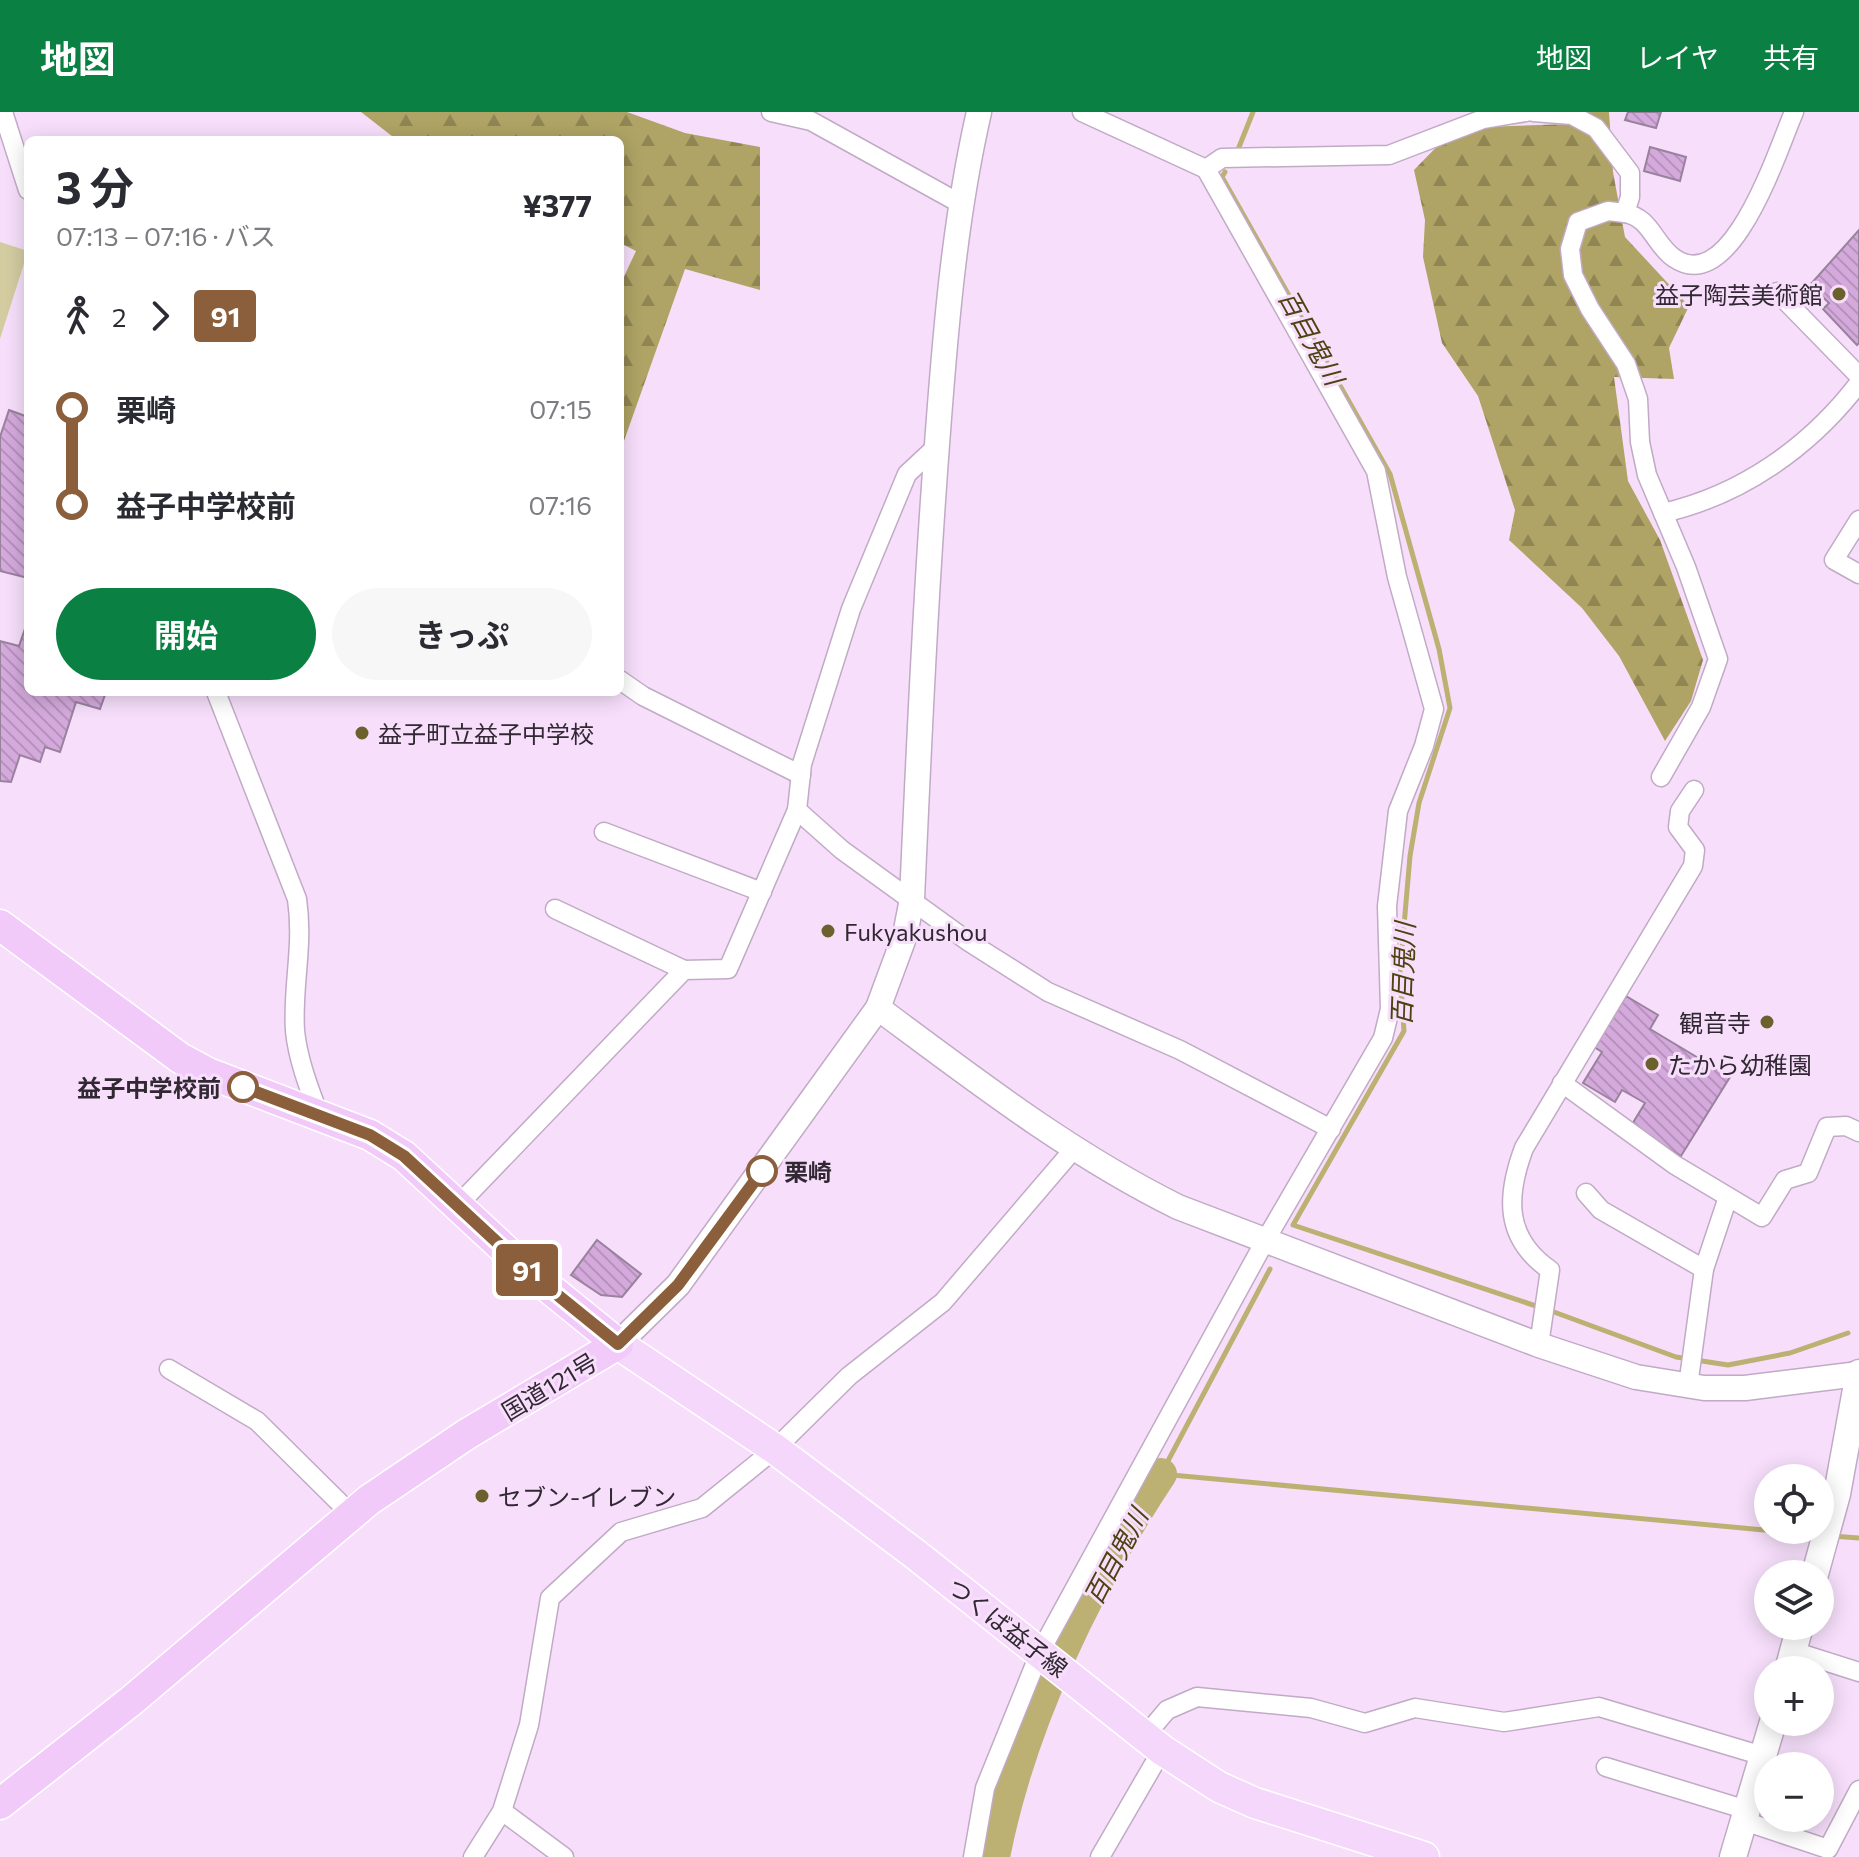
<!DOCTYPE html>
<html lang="ja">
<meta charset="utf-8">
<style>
body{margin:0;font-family:Commissioner,"Noto Sans JP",sans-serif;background:#f7f7f7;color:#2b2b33;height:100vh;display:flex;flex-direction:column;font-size:30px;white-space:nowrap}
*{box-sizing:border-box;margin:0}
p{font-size:26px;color:#7c7c81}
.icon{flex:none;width:44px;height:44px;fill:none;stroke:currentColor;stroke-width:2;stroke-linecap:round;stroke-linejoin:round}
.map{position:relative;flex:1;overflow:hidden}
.details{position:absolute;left:24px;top:24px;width:600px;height:560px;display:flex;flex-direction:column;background:#fff;border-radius:12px;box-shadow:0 4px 20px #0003}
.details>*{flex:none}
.badge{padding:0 16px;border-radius:6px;font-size:28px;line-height:52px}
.fabs{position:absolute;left:1754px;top:1352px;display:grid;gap:16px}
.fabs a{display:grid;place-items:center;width:80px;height:80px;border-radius:50%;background:#fff;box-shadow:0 4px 20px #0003;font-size:40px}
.map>.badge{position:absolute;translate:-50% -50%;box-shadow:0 0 0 4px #fff}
.legs{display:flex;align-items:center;gap:12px;height:88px;padding:0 32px;font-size:26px}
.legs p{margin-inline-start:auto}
.summary{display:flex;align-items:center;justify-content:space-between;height:136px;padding:0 32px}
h1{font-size:44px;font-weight:700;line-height:60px}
.action{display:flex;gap:16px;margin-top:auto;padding:16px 32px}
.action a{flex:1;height:92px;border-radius:48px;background:#0b8043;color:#fff;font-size:32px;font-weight:700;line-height:92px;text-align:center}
.action a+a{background:#f7f7f7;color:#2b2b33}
ul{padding:0 32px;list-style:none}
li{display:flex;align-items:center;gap:28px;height:96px;font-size:30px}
li i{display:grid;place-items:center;width:12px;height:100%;margin:0 10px;background:currentColor}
li i::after{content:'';width:20px;height:20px;margin:-10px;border:6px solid;border-radius:50%;background:#fff}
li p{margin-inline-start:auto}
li:first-child i{background:linear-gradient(#0000 50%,currentColor 0)}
li:last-child i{background:linear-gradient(currentColor 50%,#0000 0)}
header{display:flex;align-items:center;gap:48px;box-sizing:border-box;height:112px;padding:0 40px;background:#0b8043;color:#fff}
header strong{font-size:38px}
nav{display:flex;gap:44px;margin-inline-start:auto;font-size:28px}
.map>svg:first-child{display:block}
.forest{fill:url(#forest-firs)}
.garden{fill:#d3cca1}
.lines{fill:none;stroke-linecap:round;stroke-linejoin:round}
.stream{stroke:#bcb172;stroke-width:5}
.river{stroke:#bcb172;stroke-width:32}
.building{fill:url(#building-back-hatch);stroke:#98829c;stroke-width:2}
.minor-casing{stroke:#c1aac5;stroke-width:21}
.tertiary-casing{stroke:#c1aac5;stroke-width:27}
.secondary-casing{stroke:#c1aac5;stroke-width:29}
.primary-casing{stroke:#fff;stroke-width:33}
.trunk-casing{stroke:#fff;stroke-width:33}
.minor{stroke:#fff;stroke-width:18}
.tertiary{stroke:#fff;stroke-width:24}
.secondary{stroke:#fff;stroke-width:26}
.primary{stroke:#f5d7fb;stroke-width:30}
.trunk{stroke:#f2cafa;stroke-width:30}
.line-1-casing{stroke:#fff;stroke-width:18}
.line-1{stroke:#8b5e3c;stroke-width:12}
.poi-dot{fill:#6a612d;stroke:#f7dffb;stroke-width:3}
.stop-1-dot{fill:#fff;stroke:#8b5e3c;stroke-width:4}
.labels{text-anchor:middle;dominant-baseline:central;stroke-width:6;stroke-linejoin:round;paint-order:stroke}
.poi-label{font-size:24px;fill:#312833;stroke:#f7dffb;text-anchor:start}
.stop-label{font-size:24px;font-weight:bold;fill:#312833;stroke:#f7dffb;text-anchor:end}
.street-label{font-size:24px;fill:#312833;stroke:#f7dffb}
.water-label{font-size:26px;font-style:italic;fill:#4c4311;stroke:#f7dffb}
</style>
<header>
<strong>地図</strong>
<nav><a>地図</a><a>レイヤ</a><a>共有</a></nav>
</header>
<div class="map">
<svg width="1859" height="1745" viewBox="0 0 1859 1745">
<defs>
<pattern id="forest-firs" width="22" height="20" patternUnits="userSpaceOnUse" patternTransform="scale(2)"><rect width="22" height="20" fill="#afa465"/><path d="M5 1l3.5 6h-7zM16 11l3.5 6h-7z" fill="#8f8654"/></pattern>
<pattern id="building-back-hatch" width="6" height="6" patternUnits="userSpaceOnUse" patternTransform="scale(2)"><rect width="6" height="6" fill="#d4aadc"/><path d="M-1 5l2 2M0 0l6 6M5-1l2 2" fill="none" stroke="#b692bd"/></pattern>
</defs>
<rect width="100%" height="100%" fill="#f7dffb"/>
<!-- forest -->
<g class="forest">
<path d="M 361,0 L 627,0 L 685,21 L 760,35 L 760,178 L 685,157 L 620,340 L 620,173 L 636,139 L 620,131 L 620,28 L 397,28 Z"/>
<path d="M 1572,0 L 1609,0 L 1613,60 L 1625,125 L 1689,194 L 1669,236 L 1674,267 L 1614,265 L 1628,369 L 1660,428 L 1703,548 L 1691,589 L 1665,629 L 1619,544 L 1582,496 L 1509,428 L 1515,398 L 1478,284 L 1442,231 L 1423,145 L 1425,108 L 1414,58 L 1455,16 L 1569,12 Z"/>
</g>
<!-- garden -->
<path class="garden" d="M 0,130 L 28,139 L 0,227 Z"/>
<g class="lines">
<!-- stream -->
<g class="stream">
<path d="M 1237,40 L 1253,0"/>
<path d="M 1225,60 L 1222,65 L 1390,362 L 1439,537 L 1450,596 L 1419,691 L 1410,744 L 1400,860 L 1404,919 L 1293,1113 L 1554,1200 L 1676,1245 L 1728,1253 L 1790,1241 L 1848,1221"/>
<path d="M 1270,1157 L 1161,1362 L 1818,1423"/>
<path d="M 1832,1424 L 1859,1426"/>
</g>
<!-- river -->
<path class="river" d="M 994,1745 C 1020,1611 1086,1475 1161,1362"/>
</g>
<!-- building -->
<g class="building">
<path d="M 1628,0 L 1661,0 L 1656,16 L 1625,8 Z"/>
<path d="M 1650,35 L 1686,45 L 1680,69 L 1644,59 Z"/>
<path d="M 1859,118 L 1859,231 L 1857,233 L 1823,197 L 1829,191 L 1810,173 Z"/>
<path d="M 9,298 L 28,305 L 28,466 L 0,459 L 0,325 Z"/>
<path d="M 28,508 L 28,580 L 106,580 L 100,597 L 76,590 L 60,640 L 45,635 L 40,650 L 20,643 L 11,670 L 0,669 L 0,529 L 19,534 Z"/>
<path d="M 1626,884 L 1658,903 L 1650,917 L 1730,965 L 1681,1044 L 1631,1014 L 1645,991 L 1622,978 L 1615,990 L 1583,971 L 1602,940 L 1594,935 Z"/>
<path d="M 597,1128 L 641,1162 L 622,1185 L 601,1183 L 571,1163 Z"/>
</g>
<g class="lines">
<!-- minor casing -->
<g class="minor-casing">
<g id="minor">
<path d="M 3,0 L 28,78"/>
<path d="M 771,0 L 811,9 L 961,92"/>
<path d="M 1533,0 L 1572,3 L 1596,16 L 1630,61 L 1630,85 L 1625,101 L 1608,99 L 1578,110 L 1570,137 L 1573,163 L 1590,197 L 1626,252 L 1638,287 L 1640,330 L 1647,363 L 1686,455 L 1718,547 L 1701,595 L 1661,665"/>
<path d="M 1206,57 L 1222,46 L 1389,43 L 1483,7 L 1526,0"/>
<path d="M 1625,101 C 1651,106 1654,132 1674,146 C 1732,186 1778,36 1794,0"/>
<path d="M 1777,180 L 1859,264"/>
<path d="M 1663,401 C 1742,383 1810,335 1859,271"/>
<path d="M 1859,408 L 1834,448 L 1859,462"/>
<path d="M 620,568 L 643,584 L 801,663"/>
<path d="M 216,580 L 297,787 C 304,835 292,874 295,919 C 298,948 309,976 319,1003"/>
<path d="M 797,698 L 842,738 L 969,830 L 1048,880 L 1180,938 L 1331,1017"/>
<path d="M 604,720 L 762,780"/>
<path d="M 555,797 L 684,858"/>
<path d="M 1562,971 L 1675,1053 L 1762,1105 L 1785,1068 L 1808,1061 L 1827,1015 L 1846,1014 L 1859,1020"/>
<path d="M 1586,1081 L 1601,1098 L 1704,1157"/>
<path d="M 456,1095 L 684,858 L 728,857 L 797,698 L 802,652 L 851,497 L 907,362 L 936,335"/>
<path d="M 1539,1233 L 1550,1158 C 1504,1126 1506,1084 1524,1036 L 1693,754 L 1695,738 L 1678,715 L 1680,699 L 1694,678"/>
<path d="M 169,1257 L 257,1309 L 352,1403"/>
<path d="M 1688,1274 L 1704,1157 L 1728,1085"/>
<path d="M 1793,1539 L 1859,1560"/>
<path d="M 1145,1624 L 1167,1598 L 1197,1585 L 1311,1596 L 1365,1611 L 1415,1596 L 1504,1610 L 1599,1595 L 1763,1644"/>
<path d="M 1606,1655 L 1747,1698"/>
<path d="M 502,1699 L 564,1745"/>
<path d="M 1744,1709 L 1828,1737 L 1859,1678"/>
<path d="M 473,1745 L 502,1699 L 529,1613 L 550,1486 L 621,1420 L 702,1396 L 775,1337 L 849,1264 L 943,1190 L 1073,1038"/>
<path d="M 973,1745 L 985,1676 L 1040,1540 L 1265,1129 L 1383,926 L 1390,897 L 1387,794 L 1398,699 L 1424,634 L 1434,597 L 1397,465 L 1376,359 L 1206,57 L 1082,0"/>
<path d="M 1100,1745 L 1162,1638"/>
</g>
</g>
<!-- tertiary casing -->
<g class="tertiary-casing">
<g id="tertiary">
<path d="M 878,896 C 975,968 1069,1041 1178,1095 L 1539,1233 L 1636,1265 L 1704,1276 L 1745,1276 L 1859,1262"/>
<path d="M 618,1232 L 678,1173 L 878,896 L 905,823 L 912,787 C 919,631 926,475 938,319 C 946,212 955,105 979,0"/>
</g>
</g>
<!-- secondary casing -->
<g class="secondary-casing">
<g id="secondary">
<path d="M 1815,1462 L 1837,1382 L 1859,1261"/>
<path d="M 1788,1558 L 1800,1514"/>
<path d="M 1733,1745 L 1773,1610"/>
</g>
</g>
<!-- primary casing -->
<g class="primary-casing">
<path id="primary" d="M 618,1232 L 775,1337 L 915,1442 L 1162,1638 L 1219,1675 L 1255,1691 L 1424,1745"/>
</g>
<!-- trunk casing -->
<g class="trunk-casing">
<path id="trunk" d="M 0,813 L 180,946 L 208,961 L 370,1023 L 404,1044 L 528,1159 L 618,1232 L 467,1322 L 369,1388 L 131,1589 L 0,1692"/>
</g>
<!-- minor -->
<use href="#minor" class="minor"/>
<!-- tertiary -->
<use href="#tertiary" class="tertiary"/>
<!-- secondary -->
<use href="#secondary" class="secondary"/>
<!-- primary -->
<use href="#primary" class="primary"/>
<!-- trunk -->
<use href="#trunk" class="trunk"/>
</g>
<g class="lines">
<!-- line-1 casing -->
<g class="line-1-casing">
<path id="line-1" d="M 243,975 L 370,1023 L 404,1044 L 528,1159 L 618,1232 L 678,1173 L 762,1059"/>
</g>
<!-- line-1 -->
<use href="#line-1" class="line-1"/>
</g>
<!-- markers -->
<g class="poi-dot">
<circle cx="1839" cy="182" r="8"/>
<circle cx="362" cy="621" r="8"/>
<circle cx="828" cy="819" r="8"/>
<circle cx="1767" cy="910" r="8"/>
<circle cx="1652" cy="952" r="8"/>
<circle cx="482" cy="1384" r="8"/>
</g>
<g class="stop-1-dot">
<circle cx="243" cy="975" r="14"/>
<circle cx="762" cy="1059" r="14"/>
</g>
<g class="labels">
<!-- poi labels -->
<g class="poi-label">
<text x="1823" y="182" text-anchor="end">益子陶芸美術館</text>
<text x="378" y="621">益子町立益子中学校</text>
<text x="844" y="819">Fukyakushou</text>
<text x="1751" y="910" text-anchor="end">観音寺</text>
<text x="1668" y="952">たから幼稚園</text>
<text x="498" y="1384">セブン-イレブン</text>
</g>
<!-- stop labels -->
<g class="stop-label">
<text x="221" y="975">益子中学校前</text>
<text x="784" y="1059" text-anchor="start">栗崎</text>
</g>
<!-- street labels -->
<g class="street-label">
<text transform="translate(549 1274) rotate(-31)">国道121号</text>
<text transform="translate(1008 1515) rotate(38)">つくば益子線</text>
</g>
<!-- water labels -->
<g class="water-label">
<text transform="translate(1312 225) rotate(61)">百目鬼川</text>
<text transform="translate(1402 862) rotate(-88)">百目鬼川</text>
<text transform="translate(1115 1444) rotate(-62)">百目鬼川</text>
</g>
</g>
</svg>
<div class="fabs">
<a><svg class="icon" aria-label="locate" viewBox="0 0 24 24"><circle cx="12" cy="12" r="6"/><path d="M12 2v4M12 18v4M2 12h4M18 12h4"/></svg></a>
<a><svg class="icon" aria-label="layers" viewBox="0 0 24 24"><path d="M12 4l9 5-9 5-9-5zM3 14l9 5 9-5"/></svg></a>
<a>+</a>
<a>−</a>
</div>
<b class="badge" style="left:527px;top:1158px;background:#8b5e3c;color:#fff">91</b>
<section class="details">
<div class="summary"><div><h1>3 分</h1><p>07:13 – 07:16 · バス</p></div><b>¥377</b></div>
<div class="legs"><svg class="icon" aria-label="walk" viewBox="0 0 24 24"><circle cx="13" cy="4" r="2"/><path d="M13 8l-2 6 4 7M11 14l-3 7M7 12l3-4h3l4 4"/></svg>2<svg class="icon" aria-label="forward" viewBox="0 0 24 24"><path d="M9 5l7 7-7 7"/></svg><b class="badge" style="background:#8b5e3c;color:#fff">91</b></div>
<ul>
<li><i style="color:#8b5e3c"></i><b>栗崎</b><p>07:15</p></li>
<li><i style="color:#8b5e3c"></i><b>益子中学校前</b><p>07:16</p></li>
</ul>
<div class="action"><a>開始</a><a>きっぷ</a></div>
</section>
</div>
